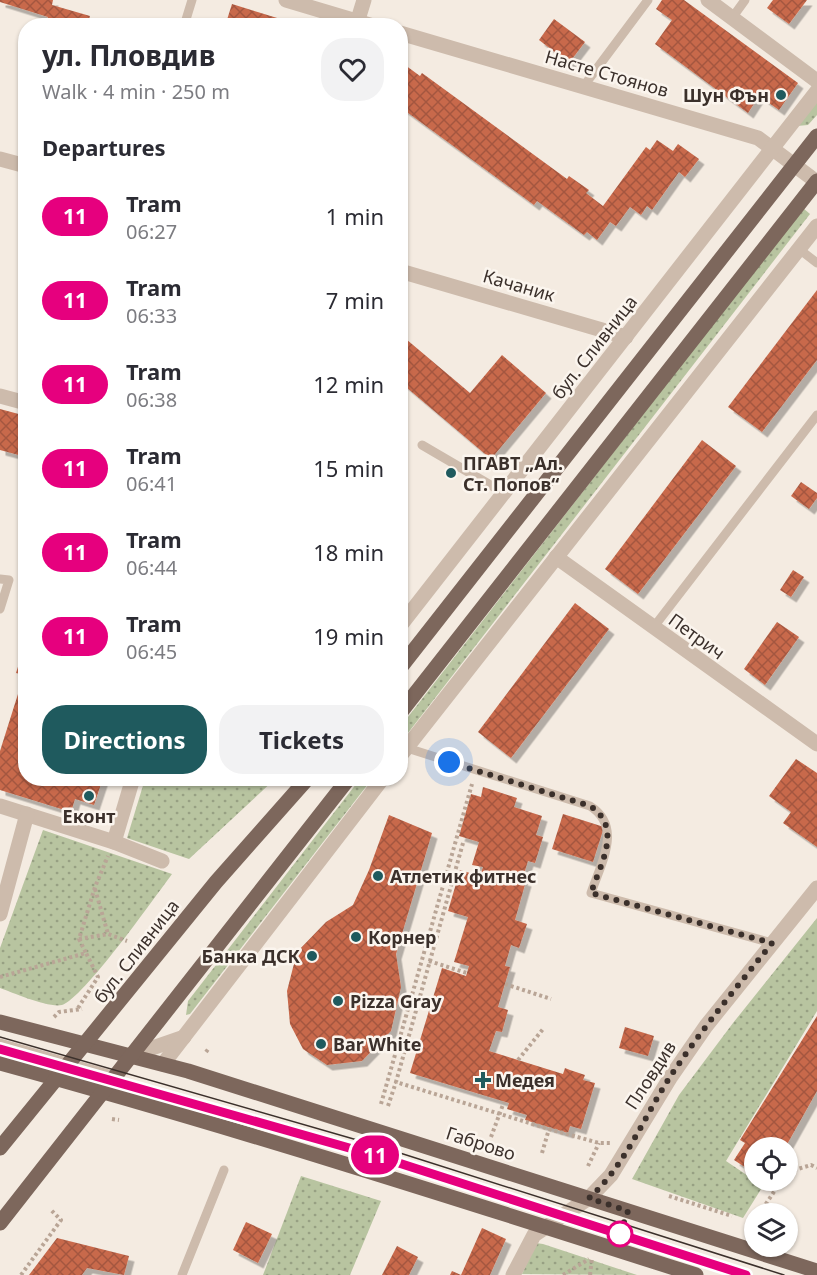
<!DOCTYPE html>
<meta charset="utf-8">
<style>
body{margin:0;font-family:"Noto Sans",sans-serif;background:#f2f2f3;color:#2b2b33;height:100vh;display:flex;flex-direction:column;font-size:22px;white-space:nowrap}
*{box-sizing:border-box;margin:0}
p{font-size:20px;color:#7c7c81}
.icon{flex:none;width:33px;height:33px;fill:none;stroke:currentColor;stroke-width:2;stroke-linecap:round;stroke-linejoin:round}
.map{position:relative;flex:1;overflow:hidden}
.drawer{position:absolute;left:18px;top:18px;width:390px;height:768px;display:flex;flex-direction:column;background:#fff;border-radius:24px;box-shadow:0 2px 4px #0004}
.drawer>*{flex:none}
.badge{padding:0 12px;border-radius:20px;font-size:21px;line-height:39px}
.buttons{position:absolute;left:744px;top:1137px;display:grid;gap:12px}
.buttons a{display:grid;place-items:center;width:54px;height:54px;border-radius:50%;background:#fff;box-shadow:0 2px 4px #0004;font-size:30px}
.you{position:absolute;width:30px;height:30px;margin:-15px;border:4px solid #fff;border-radius:50%;background:#1a73e8;box-shadow:0 0 0 9px #1a73e833}
.map>.badge{position:absolute;translate:-50% -50%;box-shadow:0 0 0 3px #fff}
h2{padding:0 24px;font-size:22px;line-height:54px}
.round{display:grid;place-items:center;flex:none;width:63px;height:63px;border-radius:24px;background:#f2f2f3}
.headline{display:flex;align-items:center;justify-content:space-between;height:102px;padding:0 24px}
h1{font-size:28px;font-weight:700;line-height:45px}
.button{display:flex;gap:12px;margin-top:auto;padding:12px 24px}
.button a{flex:1;height:69px;border-radius:24px;background:#1f5a5e;color:#fff;font-size:24px;font-weight:700;line-height:69px;text-align:center}
.button a+a{background:#f2f2f3;color:#2b2b33}
ul{padding:0;list-style:none}
li{display:flex;align-items:center;gap:18px;height:84px;padding:0 24px}
li div{flex:1}
li b{display:block;font-size:22px}
li em{font-style:normal}
li .badge{min-width:66px;font-weight:700;text-align:center}
.map>svg:first-child{display:block}
.green{fill:url(#green-dots)}
.building{fill:url(#building-cross-hatch);filter:url(#shadow)}
.lines{fill:none;stroke-linecap:round;stroke-linejoin:round}
.path{stroke:#b9a596;stroke-width:4;stroke-dasharray:3 3;stroke-linecap:butt}
.service{stroke:#cdbbac;stroke-width:9}
.minor{stroke:#cdbbac;stroke-width:15}
.primary{stroke:#7d675c;stroke-width:15}
.tram{stroke:#3b302b;stroke-width:1.5}
.line-casing{stroke:#fff;stroke-width:14}
.line{stroke:#e6007e;stroke-width:9}
.walk{stroke:#3b302b;stroke-width:6;stroke-dasharray:0 10.8}
.poi-dot{fill:#1f5a5e;stroke:#fbf5ee;stroke-width:2}
.stop-dot{fill:#fff;stroke:#e6007e;stroke-width:3}
.labels{text-anchor:middle;dominant-baseline:central;stroke-width:5;stroke-linejoin:round;paint-order:stroke}
.street-label{font-size:18px;fill:#3b302b;stroke:#fbf5ee}
.poi-label{font-size:18px;font-weight:bold;fill:#3b302b;stroke:#fbf5ee;text-anchor:start}
</style>
<div class="map">
<svg width="817" height="1275" viewBox="0 0 817 1275">
<defs>
<pattern id="green-dots" width="8" height="8" patternUnits="userSpaceOnUse" patternTransform="scale(1.5)"><rect width="8" height="8" fill="#b8c4a0"/><path d="M2 2h.1M6 6h.1" fill="none" stroke="#97a083" stroke-width="1.8" stroke-linecap="round"/></pattern>
<pattern id="building-cross-hatch" width="8" height="8" patternUnits="userSpaceOnUse" patternTransform="scale(1.5)"><rect width="8" height="8" fill="#c8694b"/><path d="M0 0l8 8M0 8l8-8" fill="none" stroke="#a4573f"/></pattern>
<filter id="shadow"><feDropShadow dx="5.5" dy="5.5" stdDeviation="0" flood-color="#0004"/></filter>
</defs>
<rect width="100%" height="100%" fill="#f4ebe1"/>
<!-- green -->
<g class="green">
<path d="M 817,95 L 817,115 L 808,125 L 797,126 Z"/>
<path d="M 803,208 L 810,214 L 401,742 L 401,726 Z"/>
<path d="M 145,779 L 145,778 L 275,779 L 189,859 L 127,838 Z"/>
<path d="M 360,779 L 372,779 L 190,1014 L 186,1015 L 188,1001 Z"/>
<path d="M 43,830 L 172,874 C 155,897 83,999 62,1005 C 48,1008 14,993 0,988 L 0,948 Z"/>
<path d="M 817,918 L 817,1011 L 726,1161 L 763,1186 L 743,1218 L 632,1179 L 679,1095 L 733,1023 Z"/>
<path d="M 301,1176 L 381,1201 L 350,1275 L 263,1275 Z"/>
<path d="M 536,1243 L 543,1244 L 637,1275 L 522,1274 Z"/>
</g>
<!-- building -->
<g class="building">
<path d="M 0,0 L 53,0 L 52,5 L 90,16 L 87,26 L 45,26 L 48,17 L 0,2 Z"/>
<path d="M 662,0 L 684,0 L 798,83 L 779,110 L 759,96 L 748,113 L 655,44 L 672,20 L 656,9 Z"/>
<path d="M 773,0 L 807,0 L 789,24 L 767,8 Z"/>
<path d="M 232,4 L 300,25 L 300,26 L 225,26 Z"/>
<path d="M 554,19 L 585,42 L 569,63 L 539,40 Z"/>
<path d="M 405,65 L 420,76 L 422,73 L 567,179 L 569,176 L 589,190 L 586,193 L 603,206 L 646,147 L 650,150 L 657,140 L 673,151 L 678,144 L 699,159 L 685,177 L 679,172 L 652,210 L 647,206 L 641,215 L 630,207 L 616,226 L 610,222 L 597,240 L 587,232 L 584,235 L 537,201 L 534,205 L 400,107 L 400,71 Z"/>
<path d="M 817,290 L 817,360 L 762,432 L 728,407 Z"/>
<path d="M 400,334 L 470,393 L 502,355 L 546,393 L 491,459 L 400,382 Z"/>
<path d="M 0,409 L 26,416 L 26,457 L 0,450 Z"/>
<path d="M 702,440 L 736,466 L 638,594 L 605,569 Z"/>
<path d="M 801,482 L 817,493 L 817,498 L 809,509 L 791,496 Z"/>
<path d="M 793,570 L 804,577 L 791,597 L 780,590 Z"/>
<path d="M 575,603 L 609,629 L 511,758 L 478,732 Z"/>
<path d="M 777,622 L 799,637 L 765,685 L 744,669 Z"/>
<path d="M 25,645 L 26,778 L 103,778 L 94,805 L 75,799 L 71,812 L 0,790 L 0,751 L 24,675 L 16,673 Z"/>
<path d="M 796,759 L 817,773 L 817,847 L 783,823 L 791,812 L 769,796 Z"/>
<path d="M 483,787 L 517,798 L 514,807 L 542,816 L 536,835 L 543,837 L 535,863 L 528,861 L 522,880 L 526,881 L 515,920 L 527,924 L 519,948 L 511,945 L 505,966 L 510,967 L 498,1007 L 508,1010 L 502,1032 L 496,1031 L 489,1051 L 563,1074 L 565,1068 L 570,1070 L 585,1075 L 583,1080 L 595,1083 L 581,1129 L 570,1126 L 568,1133 L 525,1120 L 527,1115 L 507,1109 L 509,1103 L 410,1073 L 442,968 L 466,976 L 469,966 L 454,962 L 468,917 L 448,911 L 460,870 L 480,876 L 483,867 L 472,865 L 479,842 L 459,836 L 471,794 L 481,797 Z"/>
<path d="M 563,814 L 604,827 L 593,862 L 552,849 Z"/>
<path d="M 389,815 L 432,833 L 396,954 L 401,987 L 391,1031 L 362,1061 L 327,1065 L 303,1049 L 290,1024 L 287,991 L 297,952 L 326,922 L 353,905 L 369,870 Z"/>
<path d="M 817,1016 L 817,1091 L 785,1148 L 754,1148 L 754,1173 L 734,1160 L 745,1143 L 740,1140 Z"/>
<path d="M 625,1027 L 654,1036 L 648,1056 L 619,1048 Z"/>
<path d="M 246,1222 L 272,1234 L 258,1263 L 233,1250 Z"/>
<path d="M 482,1228 L 506,1239 L 490,1275 L 450,1275 L 452,1271 L 461,1275 Z"/>
<path d="M 57,1238 L 129,1256 L 124,1275 L 87,1268 L 82,1275 L 29,1275 Z"/>
<path d="M 397,1246 L 418,1257 L 409,1275 L 382,1275 Z"/>
</g>
<g class="lines">
<!-- path -->
<g class="path">
<path d="M 463,843 L 396,1082 L 549,1129 L 599,1143 L 611,1143"/>
<path d="M 95,889 L 108,934"/>
<path d="M 79,939 L 108,934 L 127,941"/>
<path d="M 429,961 L 467,973"/>
<path d="M 0,977 L 86,953 L 79,939 L 95,887 L 108,856"/>
<path d="M 505,984 L 551,999"/>
<path d="M 78,1008 L 98,977 L 86,953"/>
<path d="M 54,1017 L 59,1012 L 82,1009"/>
<path d="M 206,1052 L 209,1048"/>
<path d="M 518,1060 L 543,1029"/>
<path d="M 381,1104 L 472,784"/>
<path d="M 388,1106 L 396,1082"/>
<path d="M 112,1119 L 119,1120"/>
<path d="M 491,1137 L 504,1102"/>
<path d="M 542,1153 L 549,1129"/>
<path d="M 588,1166 L 599,1143"/>
<path d="M 788,1172 L 811,1165 L 817,1168"/>
<path d="M 669,1196 L 732,1216"/>
<path d="M 759,1214 L 782,1180"/>
<path d="M 753,1223 L 754,1220"/>
<path d="M 21,1275 L 61,1220 L 51,1210"/>
<path d="M 563,1275 L 589,1259"/>
<path d="M 590,1275 L 592,1258"/>
</g>
<!-- service -->
<g class="service">
<path d="M 732,18 L 745,0"/>
<path d="M 184,26 L 192,0"/>
<path d="M 583,87 L 648,0"/>
<path d="M 799,249 L 817,263"/>
<path d="M 422,445 L 504,493"/>
<path d="M 0,579 L 9,580 L 0,609"/>
<path d="M 653,628 L 817,415"/>
<path d="M 407,748 L 590,806 C 623,827 601,863 591,893 L 772,943"/>
<path d="M 0,1043 L 116,1076"/>
<path d="M 182,1275 L 224,1170"/>
</g>
<!-- minor -->
<g class="minor">
<path d="M 286,0 L 373,26"/>
<path d="M 708,0 L 817,81"/>
<path d="M 356,26 L 364,0"/>
<path d="M 400,33 L 758,138 L 817,182"/>
<path d="M 0,159 L 26,166"/>
<path d="M 400,271 L 626,337"/>
<path d="M 0,396 L 26,403"/>
<path d="M 556,557 L 817,744"/>
<path d="M 400,626 L 817,91"/>
<path d="M 400,756 L 817,226"/>
<path d="M 0,806 L 114,842 L 162,861"/>
<path d="M 114,842 L 133,778"/>
<path d="M 0,914 L 27,814"/>
<path d="M 132,1055 L 184,1037"/>
<path d="M 163,1064 L 383,778"/>
<path d="M 513,1275 L 534,1235 L 589,1198 L 611,1175 L 670,1078 L 706,1026 L 817,888"/>
</g>
<!-- primary -->
<g class="primary">
<path d="M 400,668 L 817,136"/>
<path d="M 400,713 L 817,181"/>
<path d="M 0,1022 L 188,1071 L 817,1271"/>
<path d="M 0,1063 C 234,1127 465,1201 696,1275"/>
<path d="M 0,1148 L 216,882 L 308,778"/>
<path d="M 0,1223 L 349,778"/>
</g>
<!-- tram -->
<g class="tram">
<path d="M 0,1037 L 378,1146 L 784,1275"/>
<path d="M 0,1049 L 374,1155 L 746,1275"/>
</g>
</g>
<g class="lines">
<!-- line casing -->
<g class="line-casing">
<path id="line" d="M 0,1049 L 374,1155 L 746,1275"/>
</g>
<!-- line -->
<use href="#line" class="line"/>
<!-- walk -->
<path class="walk" d="M 449,762 L 590,806 C 623,827 601,863 591,893 L 772,943 C 737,987 701,1030 670,1077 C 644,1117 625,1166 589,1198 L 628,1211 L 620,1234"/>
</g>
<!-- markers -->
<g class="poi-dot">
<circle cx="781" cy="95" r="6"/>
<circle cx="451" cy="473" r="6"/>
<circle cx="89" cy="796" r="6"/>
<circle cx="378" cy="876" r="6"/>
<circle cx="356" cy="937" r="6"/>
<circle cx="312" cy="956" r="6"/>
<circle cx="338" cy="1001" r="6"/>
<circle cx="321" cy="1044" r="6"/>
<path d="M480 1071h6v6h6v6h-6v6h-6v-6h-6v-6h6z"/>
</g>
<circle class="stop-dot" cx="620" cy="1234" r="12"/>
<g class="labels">
<!-- street labels -->
<g class="street-label">
<text transform="translate(607 73) rotate(16)">Насте Стоянов</text>
<text transform="translate(519 285) rotate(16)">Качаник</text>
<text transform="translate(594 347) rotate(-52)">бул. Сливница</text>
<text transform="translate(697 636) rotate(36)">Петрич</text>
<text transform="translate(136 951) rotate(-52)">бул. Сливница</text>
<text transform="translate(650 1075) rotate(-57)">Пловдив</text>
<text transform="translate(481 1143) rotate(18)">Габрово</text>
</g>
<!-- poi labels -->
<g class="poi-label">
<text x="769" y="95" text-anchor="end">Шун Фън</text>
<text x="463" y="463">ПГАВТ „Ал.<tspan x="463" dy="21">Ст. Попов“</tspan></text>
<text x="89" y="816" text-anchor="middle">Еконт</text>
<text x="390" y="876">Атлетик фитнес</text>
<text x="368" y="937">Корнер</text>
<text x="300" y="956" text-anchor="end">Банка ДСК</text>
<text x="350" y="1001">Pizza Gray</text>
<text x="333" y="1044">Bar White</text>
<text x="495" y="1080">Медея</text>
</g>
</g>
</svg>
<div class="buttons">
<a><svg class="icon" aria-label="locate" viewBox="0 0 24 24"><circle cx="12" cy="12" r="6"/><path d="M12 2v4M12 18v4M2 12h4M18 12h4"/></svg></a>
<a><svg class="icon" aria-label="layers" viewBox="0 0 24 24"><path d="M12 4l9 5-9 5-9-5zM3 14l9 5 9-5"/></svg></a>
</div>
<div class="you" style="left:449px;top:762px"></div>
<b class="badge" style="left:375px;top:1155px;background:#e6007e;color:#fff">11</b>
<section class="drawer">
<div class="headline"><div><h1>ул. Пловдив</h1><p>Walk · 4 min · 250 m</p></div><a class="round"><svg class="icon" aria-label="heart" viewBox="0 0 24 24"><path d="M12 20l-8-8c-3-5 5-10 8-4 3-6 11-1 8 4z"/></svg></a></div>
<h2>Departures</h2>
<ul>
<li><span class="badge" style="background:#e6007e;color:#fff">11</span><div><b>Tram</b><p>06:27</p></div><em>1 min</em></li>
<li><span class="badge" style="background:#e6007e;color:#fff">11</span><div><b>Tram</b><p>06:33</p></div><em>7 min</em></li>
<li><span class="badge" style="background:#e6007e;color:#fff">11</span><div><b>Tram</b><p>06:38</p></div><em>12 min</em></li>
<li><span class="badge" style="background:#e6007e;color:#fff">11</span><div><b>Tram</b><p>06:41</p></div><em>15 min</em></li>
<li><span class="badge" style="background:#e6007e;color:#fff">11</span><div><b>Tram</b><p>06:44</p></div><em>18 min</em></li>
<li><span class="badge" style="background:#e6007e;color:#fff">11</span><div><b>Tram</b><p>06:45</p></div><em>19 min</em></li>
</ul>
<div class="button"><a>Directions</a><a>Tickets</a></div>
</section>
</div>
